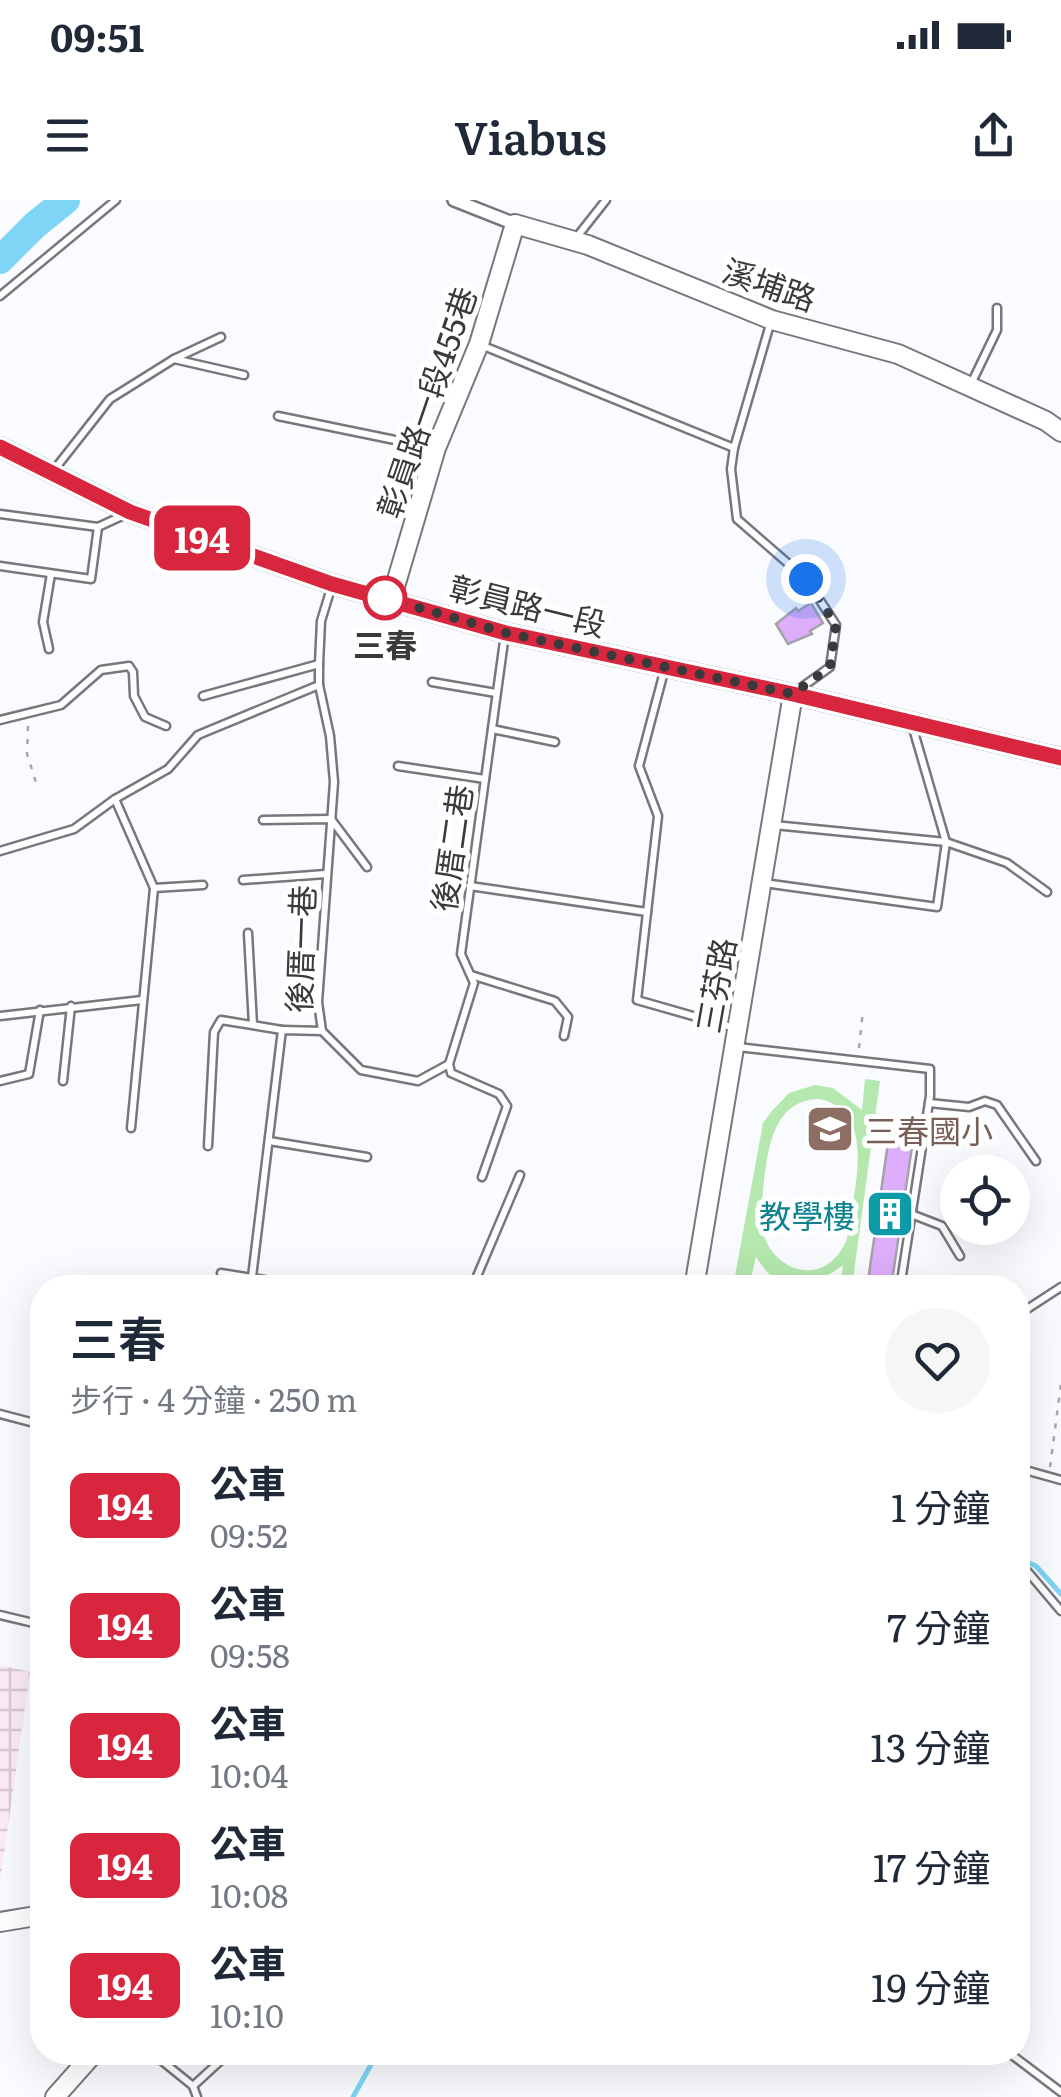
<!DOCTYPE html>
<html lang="zh-TW">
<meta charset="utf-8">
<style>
body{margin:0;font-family:Literata,"Noto Sans TC",serif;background:#f6f6f7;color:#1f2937;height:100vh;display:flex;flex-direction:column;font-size:38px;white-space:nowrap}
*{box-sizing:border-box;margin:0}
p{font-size:32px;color:#747a83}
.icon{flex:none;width:55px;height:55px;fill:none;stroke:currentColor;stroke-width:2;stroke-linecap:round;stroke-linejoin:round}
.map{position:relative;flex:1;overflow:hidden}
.details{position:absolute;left:30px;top:1075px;width:1000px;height:790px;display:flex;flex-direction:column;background:#fff;border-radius:40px;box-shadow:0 10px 40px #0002}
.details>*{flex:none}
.badge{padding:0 20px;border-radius:15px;font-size:35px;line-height:65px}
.fabs{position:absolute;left:940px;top:955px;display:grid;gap:20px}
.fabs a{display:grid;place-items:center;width:90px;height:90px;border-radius:50%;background:#fff;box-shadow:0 10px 40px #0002;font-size:50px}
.you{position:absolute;width:50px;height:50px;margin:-25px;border:8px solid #fff;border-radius:50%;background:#1a73e8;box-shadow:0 0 0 15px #1a73e833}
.map>.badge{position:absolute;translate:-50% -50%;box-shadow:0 0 0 5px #fff}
.round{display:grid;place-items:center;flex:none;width:105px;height:105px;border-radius:52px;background:#f6f6f7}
.summary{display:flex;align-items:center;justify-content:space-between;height:170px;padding:0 40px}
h1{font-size:48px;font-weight:600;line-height:75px}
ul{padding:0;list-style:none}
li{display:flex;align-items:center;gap:30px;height:120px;padding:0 40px}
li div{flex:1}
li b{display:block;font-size:38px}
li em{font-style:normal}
li .badge{min-width:110px;font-weight:700;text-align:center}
.status{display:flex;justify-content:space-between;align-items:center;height:70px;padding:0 50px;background:#fff;direction:ltr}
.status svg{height:28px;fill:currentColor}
header{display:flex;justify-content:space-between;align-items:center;height:130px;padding:0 40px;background:#fff;font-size:45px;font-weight:600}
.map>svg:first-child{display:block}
.industrial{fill:url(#industrial-grid)}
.green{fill:#b4e8ae;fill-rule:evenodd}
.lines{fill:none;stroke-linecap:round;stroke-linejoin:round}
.stream{stroke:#7ed5f5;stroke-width:5}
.river{stroke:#7ed5f5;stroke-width:28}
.building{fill:#deadfb;stroke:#a5a1a8;stroke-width:2.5}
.lane-casing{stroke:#77777e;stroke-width:11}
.street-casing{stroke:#77777e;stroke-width:16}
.secondary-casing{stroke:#77777e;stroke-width:22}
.path{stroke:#a6a7aa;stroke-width:2.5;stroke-dasharray:5 8;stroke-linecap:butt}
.lane{stroke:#fff;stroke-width:6}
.street{stroke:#fff;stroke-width:11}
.secondary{stroke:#fff;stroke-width:18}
.line-casing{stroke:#fff;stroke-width:22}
.line{stroke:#d7263d;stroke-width:15}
.walk{stroke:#3a3a3d;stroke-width:10;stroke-dasharray:0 18}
.stop-dot{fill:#fff;stroke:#d7263d;stroke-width:5}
.labels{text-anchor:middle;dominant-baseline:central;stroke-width:10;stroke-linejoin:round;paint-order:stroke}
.street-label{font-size:32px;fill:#3a3a3d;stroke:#fff}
.stop-label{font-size:32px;font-weight:bold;fill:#3a3a3d;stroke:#fff}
.education-label{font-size:32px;fill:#785e54;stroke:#fff;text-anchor:start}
.culture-label{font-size:32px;fill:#0d838f;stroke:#fff;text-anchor:end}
</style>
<div class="status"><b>09:51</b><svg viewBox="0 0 49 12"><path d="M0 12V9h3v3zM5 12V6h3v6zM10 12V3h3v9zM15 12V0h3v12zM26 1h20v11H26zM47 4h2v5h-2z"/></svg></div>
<header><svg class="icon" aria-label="menu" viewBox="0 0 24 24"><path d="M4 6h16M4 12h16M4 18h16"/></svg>Viabus<svg class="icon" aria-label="share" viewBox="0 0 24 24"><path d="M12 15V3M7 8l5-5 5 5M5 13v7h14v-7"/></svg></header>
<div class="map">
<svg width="1061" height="1897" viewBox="0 0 1061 1897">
<defs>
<pattern id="industrial-grid" width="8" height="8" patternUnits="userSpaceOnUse" patternTransform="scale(2.5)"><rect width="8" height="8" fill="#fdebf7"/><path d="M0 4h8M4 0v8" fill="none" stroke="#dacad5"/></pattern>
</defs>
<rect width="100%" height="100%" fill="#fafbfe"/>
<!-- industrial -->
<path class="industrial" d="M 0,1465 L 30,1472 L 0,1682 Z"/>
<!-- green -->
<path class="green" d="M 865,879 L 880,881 L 852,1087 L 840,1087 L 843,1065 C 825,1080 794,1092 772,1077 C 766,1072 761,1064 756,1057 L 749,1087 L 733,1087 L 763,923 L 772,911 L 789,893 L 815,885 L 833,888 L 862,910 ZM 819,899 C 880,911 852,996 847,1039 C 824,1094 763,1070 760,1017 C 767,975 762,900 819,899 Z"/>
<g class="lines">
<!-- stream -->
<g class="stream">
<path d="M 1018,1358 L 1036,1366 L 1061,1394"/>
<path d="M 353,1897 L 373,1861 L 374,1852"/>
</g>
<!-- river -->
<path class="river" d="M 0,60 L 35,25 L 66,0"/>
</g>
<!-- building -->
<g class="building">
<path d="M 811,403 L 823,423 L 810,431 L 812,434 L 788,444 L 776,424 L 796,408 L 798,411 Z"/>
<path d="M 889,936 L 913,940 L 891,1088 L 867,1088 Z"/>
</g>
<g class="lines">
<!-- lane casing -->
<g class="lane-casing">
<g id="lane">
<path d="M 576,38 L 606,0"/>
<path d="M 0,96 L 116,0"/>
<path d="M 771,121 L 734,248 L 731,269 L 737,319 L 806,379 L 836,425 L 830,467 L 798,490"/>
<path d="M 481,145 L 734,248"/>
<path d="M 174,159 L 244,175"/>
<path d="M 971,184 L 997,130 L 997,108"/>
<path d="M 278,216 L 434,248"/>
<path d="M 54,270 L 110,199 L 174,159 L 221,137"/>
<path d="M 0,314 L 98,327 L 124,315"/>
<path d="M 0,366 L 91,379 L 98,327"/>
<path d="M 49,449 L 43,422 L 51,374"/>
<path d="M 665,468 L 639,566 L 658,616 L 637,800 L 735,828"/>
<path d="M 432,482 L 496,493"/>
<path d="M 203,496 L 319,464"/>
<path d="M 0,520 L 61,505 L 101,470 L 129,466 L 133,472 L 134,496 L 145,517 L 166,526"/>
<path d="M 492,529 L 555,542"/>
<path d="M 398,566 L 485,579"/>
<path d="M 115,599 L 154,688 L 131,928"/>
<path d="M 263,620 L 331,619 L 367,667"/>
<path d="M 774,625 L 946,642 L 1007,663 L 1047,692"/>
<path d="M 0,651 L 74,629 L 115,599 L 168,569 L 198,535 L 319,485"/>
<path d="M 243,680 L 326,674"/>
<path d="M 764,683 L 937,707 L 946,642 L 912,525"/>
<path d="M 470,686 L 647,712"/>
<path d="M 154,688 L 203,685"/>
<path d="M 248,733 L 253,825"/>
<path d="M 471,775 L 555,801 L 568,817 L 564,836"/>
<path d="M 0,816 L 142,800"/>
<path d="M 322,831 L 361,870 L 418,881 L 449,864"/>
<path d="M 738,847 L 930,869 L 930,896 L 900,1088"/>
<path d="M 0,881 L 29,874 L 40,810"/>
<path d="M 63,881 L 71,806"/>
<path d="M 929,903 L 969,907 L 985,901 L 997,905 L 1036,961"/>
<path d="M 269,941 L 367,957"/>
<path d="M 208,946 L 214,832 L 221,820 L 282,830"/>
<path d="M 482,977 L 507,906 L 499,894 L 451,873 L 449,864 L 474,783 L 461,754 L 505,434"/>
<path d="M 911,1014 L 942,1026 L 960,1056"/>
<path d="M 221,1073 L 315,1088"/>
<path d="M 252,1077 L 282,830 L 322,831 L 318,802 L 334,582 L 330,536 L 319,485 L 319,464 L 321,421 L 332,385"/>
<path d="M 472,1088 L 520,975"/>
<path d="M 1018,1115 L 1061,1087"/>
<path d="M 0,1214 L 42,1225"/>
<path d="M 1018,1268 L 1061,1280"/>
<path d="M 1018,1373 L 1028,1372 L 1061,1411"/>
<path d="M 0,1415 L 42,1425"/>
<path d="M 151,1852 L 193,1886 L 230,1852"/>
<path d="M 1008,1852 L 1061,1892"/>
<path d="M 193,1886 L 197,1897"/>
</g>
</g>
<!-- street casing -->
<g class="street-casing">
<path id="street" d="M 454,0 L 515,24"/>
</g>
<!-- secondary casing -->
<g class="secondary-casing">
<g id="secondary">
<path d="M 0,247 L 130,312 L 332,384 L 506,433 L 793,494 L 1061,558"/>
<path d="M 391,400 L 436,248 L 479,144 L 515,24 L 588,45 L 772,120 L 898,154 L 1046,221 L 1061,232"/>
<path d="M 694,1088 L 793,494"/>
<path d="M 0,1722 L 42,1715"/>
<path d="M 55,1897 L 95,1852"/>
</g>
</g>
<!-- path -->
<g class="path">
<path d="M 28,526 L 27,554 L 38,589"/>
<path d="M 859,848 L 863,810"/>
<path d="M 1050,1267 L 1061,1184"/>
</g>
<!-- lane -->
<use href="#lane" class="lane"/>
<!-- street -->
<use href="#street" class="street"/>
<!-- secondary -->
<use href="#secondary" class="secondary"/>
</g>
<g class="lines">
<!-- line casing -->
<g class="line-casing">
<path id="line" d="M 0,247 L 130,312 L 332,384 L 506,433 L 793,494 L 1061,558"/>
</g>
<!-- line -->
<use href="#line" class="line"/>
<!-- walk -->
<path class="walk" d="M 385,398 L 506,433 L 793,494 L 830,467 L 836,425 L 806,379"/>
</g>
<!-- icons -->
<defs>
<g id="school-square" transform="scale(2.5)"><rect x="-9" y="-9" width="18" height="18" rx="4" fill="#8d6e63" stroke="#fff"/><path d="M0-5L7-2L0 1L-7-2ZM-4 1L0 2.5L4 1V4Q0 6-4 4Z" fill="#fff"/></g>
<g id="building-square" transform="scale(2.5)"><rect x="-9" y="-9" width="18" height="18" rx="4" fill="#0f9aa8" stroke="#fff"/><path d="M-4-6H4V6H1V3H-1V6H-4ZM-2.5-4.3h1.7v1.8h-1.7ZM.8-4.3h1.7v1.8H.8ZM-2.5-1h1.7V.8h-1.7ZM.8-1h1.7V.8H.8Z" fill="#fff"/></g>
</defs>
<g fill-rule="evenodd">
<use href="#school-square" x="830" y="929"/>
<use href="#building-square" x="890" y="1014"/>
</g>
<!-- markers -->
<circle class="stop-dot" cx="385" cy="398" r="20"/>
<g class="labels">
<!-- street labels -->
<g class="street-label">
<text transform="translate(770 83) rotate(19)">溪埔路</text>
<text transform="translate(425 202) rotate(-71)">彰員路一段455巷</text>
<text transform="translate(528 404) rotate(14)">彰員路一段</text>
<text transform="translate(450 648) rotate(-82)">後厝二巷</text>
<text transform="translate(299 749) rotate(-88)">後厝一巷</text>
<text transform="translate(714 785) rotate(-80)">三芬路</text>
</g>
<!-- stop labels -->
<g class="stop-label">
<text x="385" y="443">三春</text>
</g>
<!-- education labels -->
<g class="education-label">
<text x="865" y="929">三春國小</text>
</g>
<!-- culture labels -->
<g class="culture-label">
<text x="855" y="1014">教學樓</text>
</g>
</g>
</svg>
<div class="fabs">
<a><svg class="icon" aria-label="locate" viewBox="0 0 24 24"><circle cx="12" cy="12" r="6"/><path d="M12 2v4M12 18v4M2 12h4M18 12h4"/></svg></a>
</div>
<div class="you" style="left:806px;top:379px"></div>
<b class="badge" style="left:202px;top:338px;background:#d7263d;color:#fff">194</b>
<section class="details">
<div class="summary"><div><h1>三春</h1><p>步行 · 4 分鐘 · 250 m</p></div><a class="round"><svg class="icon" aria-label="heart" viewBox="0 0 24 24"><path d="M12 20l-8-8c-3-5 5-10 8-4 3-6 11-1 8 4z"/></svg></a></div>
<ul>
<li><span class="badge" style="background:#d7263d;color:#fff">194</span><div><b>公車</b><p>09:52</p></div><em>1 分鐘</em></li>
<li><span class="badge" style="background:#d7263d;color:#fff">194</span><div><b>公車</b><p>09:58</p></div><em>7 分鐘</em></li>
<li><span class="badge" style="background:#d7263d;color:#fff">194</span><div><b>公車</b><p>10:04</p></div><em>13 分鐘</em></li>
<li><span class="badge" style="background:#d7263d;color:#fff">194</span><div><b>公車</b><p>10:08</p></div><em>17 分鐘</em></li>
<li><span class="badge" style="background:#d7263d;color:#fff">194</span><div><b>公車</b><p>10:10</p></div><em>19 分鐘</em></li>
</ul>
</section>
</div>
